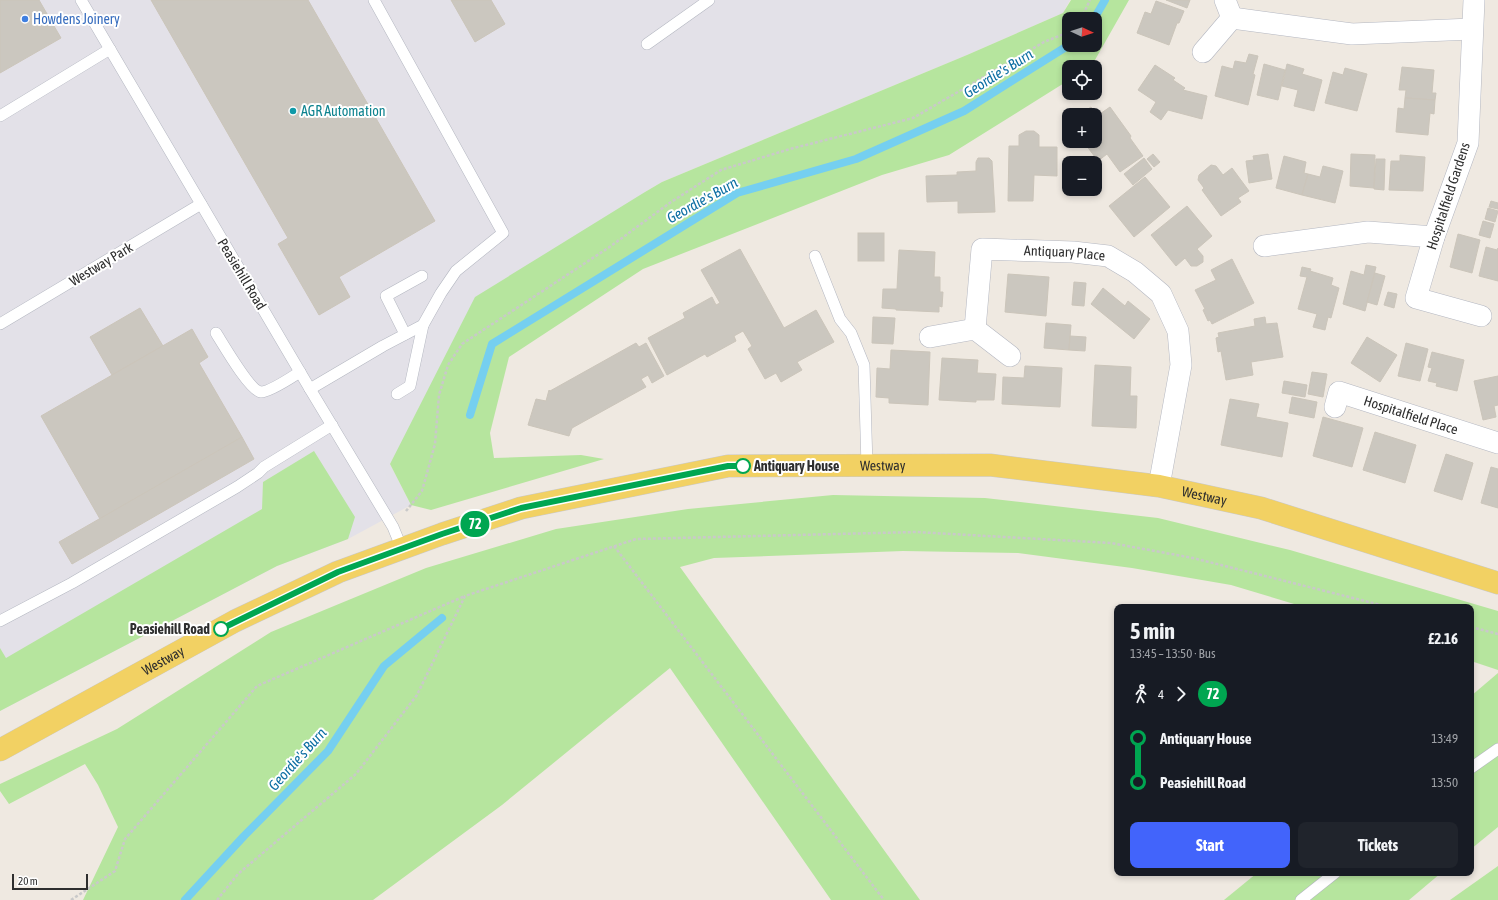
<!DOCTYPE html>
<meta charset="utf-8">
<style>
body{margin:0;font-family:"Asap Condensed",sans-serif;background:#20242c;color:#f1f3f6;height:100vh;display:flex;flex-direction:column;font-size:15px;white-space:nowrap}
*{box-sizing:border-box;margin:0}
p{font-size:13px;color:#9ea1a6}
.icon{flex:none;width:22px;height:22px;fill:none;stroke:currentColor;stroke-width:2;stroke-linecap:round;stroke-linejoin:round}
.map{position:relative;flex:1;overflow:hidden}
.side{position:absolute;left:1114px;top:604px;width:360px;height:272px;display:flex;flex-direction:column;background:#171b24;border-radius:8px;box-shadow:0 2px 6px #0003}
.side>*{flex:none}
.badge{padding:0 8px;border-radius:13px;font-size:14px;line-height:26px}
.needle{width:26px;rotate:94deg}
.buttons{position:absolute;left:1062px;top:12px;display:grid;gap:8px}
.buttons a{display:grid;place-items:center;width:40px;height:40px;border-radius:8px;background:#171b24;box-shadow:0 2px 6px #0003;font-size:20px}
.scale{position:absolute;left:12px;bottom:10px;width:76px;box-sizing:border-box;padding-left:4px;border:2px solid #2e2e2e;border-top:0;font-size:11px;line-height:14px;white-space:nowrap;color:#2e2e2e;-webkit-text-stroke:3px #fff;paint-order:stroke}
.map>.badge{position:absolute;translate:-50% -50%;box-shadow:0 0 0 2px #fff}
.legs{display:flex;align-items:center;gap:6px;height:44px;padding:0 16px;font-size:13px}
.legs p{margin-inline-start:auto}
.headline{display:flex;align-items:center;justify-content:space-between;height:68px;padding:0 16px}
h1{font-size:22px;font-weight:700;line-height:30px}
.cta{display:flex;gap:8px;margin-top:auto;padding:8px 16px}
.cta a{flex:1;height:46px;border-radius:8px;background:#4264fb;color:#fff;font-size:16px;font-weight:700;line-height:46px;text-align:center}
.cta a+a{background:#20242c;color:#f1f3f6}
ul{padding:0 16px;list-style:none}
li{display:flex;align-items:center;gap:14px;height:44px;font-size:15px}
li i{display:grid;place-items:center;width:6px;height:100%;margin:0 5px;background:currentColor}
li i::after{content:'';width:10px;height:10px;margin:-5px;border:3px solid;border-radius:50%;background:#171b24}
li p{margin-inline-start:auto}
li:first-child i{background:linear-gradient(#0000 50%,currentColor 0)}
li:last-child i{background:linear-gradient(currentColor 50%,#0000 0)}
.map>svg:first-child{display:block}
.industrial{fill:#e3e1e8}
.green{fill:#b6e59e;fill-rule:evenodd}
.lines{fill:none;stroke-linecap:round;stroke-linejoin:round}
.stream{stroke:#75cff0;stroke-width:8}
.building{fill:#cbc7bf;stroke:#cbc5ba}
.service-casing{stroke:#b4b7c1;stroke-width:12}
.minor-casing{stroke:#b4b7c1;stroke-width:22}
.primary-casing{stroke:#c9c9c9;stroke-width:23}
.path{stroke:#c9c9c9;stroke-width:2.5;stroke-dasharray:3 2;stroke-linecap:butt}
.service{stroke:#fff;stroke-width:11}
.minor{stroke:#fff;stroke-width:21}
.primary{stroke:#f2d163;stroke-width:22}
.line-1-casing{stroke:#fff;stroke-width:9}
.line-1{stroke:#00a651;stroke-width:6}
.shop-dot{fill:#3f7fe0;stroke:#fff;stroke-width:1.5}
.culture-dot{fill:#0f9aa8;stroke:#fff;stroke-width:1.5}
.stop-1-dot{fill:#fff;stroke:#00a651;stroke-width:2}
.labels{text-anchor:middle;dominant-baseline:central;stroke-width:4;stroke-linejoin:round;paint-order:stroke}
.shop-label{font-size:14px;fill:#366cbe;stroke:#fff;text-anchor:start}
.culture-label{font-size:14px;fill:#0d838f;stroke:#fff;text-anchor:start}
.street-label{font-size:14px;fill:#2e2e2e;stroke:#fff}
.stop-label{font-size:14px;font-weight:bold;fill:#2e2e2e;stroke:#fff;text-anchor:start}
.water-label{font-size:15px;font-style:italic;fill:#0d6fa3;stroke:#fff}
</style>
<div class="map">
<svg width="1498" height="900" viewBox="0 0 1498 900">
<rect width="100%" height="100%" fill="#efe9e1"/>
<!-- industrial -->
<path class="industrial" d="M 0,0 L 1070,0 L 1063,13 L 967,55 L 662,182 L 645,192 L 390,464 L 411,505 L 348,539 L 277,566 L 0,711 Z"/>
<!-- green -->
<g class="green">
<path d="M 1071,0 L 1129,0 L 1091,67 L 1069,67 L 1069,80 L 949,155 L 882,175 L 643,269 L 509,357 L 490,433 L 494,458 L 581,455 L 604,459 L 431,510 L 411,505 L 390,464 L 475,297 L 645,192 L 662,182 L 967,55 L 1063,13 ZM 1069,19 L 1095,19 L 1095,45 L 1069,45 Z"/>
<path d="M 314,451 L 355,517 L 348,539 L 277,566 L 0,711 L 0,648 L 6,658 L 262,509 L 263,482 Z"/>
<path d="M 833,495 L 985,498 L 1158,518 L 1290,550 L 1498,611 L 1498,670 L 1471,661 L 1471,607 L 1304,607 L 1231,585 L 1132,568 L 1018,553 L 903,551 L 714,558 L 680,567 L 920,900 L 831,900 L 670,668 L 502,805 L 373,900 L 83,900 L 118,827 L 98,785 L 85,764 L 9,804 L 0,791 L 0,784 L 117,729 L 271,632 L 426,568 L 556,529 L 688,509 Z"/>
<path d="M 1498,673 L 1498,827 L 1471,849 L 1471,696 Z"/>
<path d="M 1498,866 L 1498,900 L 1450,900 Z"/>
<path d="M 1257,873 L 1441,873 L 1409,900 L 1224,900 Z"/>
</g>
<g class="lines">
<!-- stream -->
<g class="stream">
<path d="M 1094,19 L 1105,0"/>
<path d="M 470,415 L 492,344 L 737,193 L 856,159 L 964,111 L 1069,45"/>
<path d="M 185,900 L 244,836 L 328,751 L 384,666 L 442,618"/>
</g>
</g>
<!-- building -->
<g class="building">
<path d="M 0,0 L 39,0 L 61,38 L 0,73 Z"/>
<path d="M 151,0 L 308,0 L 435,221 L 339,277 L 350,297 L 319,315 L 278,244 L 288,238 Z"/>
<path d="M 451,0 L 491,0 L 505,24 L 475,42 Z"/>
<path d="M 1166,0 L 1190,0 L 1187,8 Z"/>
<path d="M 1156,1 L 1184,11 L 1179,23 L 1177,23 L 1169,45 L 1137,33 L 1145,12 L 1151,14 Z"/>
<path d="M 1249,54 L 1258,56 L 1253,74 L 1255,75 L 1248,105 L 1215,96 L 1222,66 L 1233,69 L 1235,61 L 1246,63 Z"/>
<path d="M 1264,64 L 1285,70 L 1278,100 L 1257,95 Z"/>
<path d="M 1287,64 L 1304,69 L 1302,74 L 1322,80 L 1314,111 L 1294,106 L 1298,90 L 1282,86 Z"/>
<path d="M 1155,65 L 1175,78 L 1173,80 L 1185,88 L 1183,90 L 1207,96 L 1202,119 L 1168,110 L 1161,120 L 1150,112 L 1156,102 L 1138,90 Z"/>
<path d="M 1402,67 L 1434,70 L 1432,93 L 1436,93 L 1435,100 L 1405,98 L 1406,90 L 1399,90 Z"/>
<path d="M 1345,68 L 1367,74 L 1357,111 L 1325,103 L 1333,72 L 1343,75 Z"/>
<path d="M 1405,98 L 1435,100 L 1434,114 L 1430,113 L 1428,135 L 1396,132 L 1398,108 L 1404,109 Z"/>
<path d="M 1091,107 L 1097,116 L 1110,107 L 1131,136 L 1130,138 L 1143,156 L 1120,172 L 1107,154 L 1098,161 L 1083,141 L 1095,141 L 1095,115 L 1083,115 L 1082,113 Z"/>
<path d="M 1026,131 L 1034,131 L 1039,135 L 1039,147 L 1057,147 L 1057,176 L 1034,175 L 1033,201 L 1008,201 L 1009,146 L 1019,146 L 1019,135 Z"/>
<path d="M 1153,154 L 1160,162 L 1154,167 L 1147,159 Z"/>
<path d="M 1268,154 L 1272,179 L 1249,183 L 1246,161 L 1254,160 L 1253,156 Z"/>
<path d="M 1351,154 L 1375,155 L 1374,188 L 1350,186 Z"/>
<path d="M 1400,155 L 1425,157 L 1423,191 L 1389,190 L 1391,161 L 1400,161 Z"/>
<path d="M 1284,156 L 1306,162 L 1304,173 L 1308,174 L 1302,195 L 1276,188 Z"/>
<path d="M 978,158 L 989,158 L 992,161 L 995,212 L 958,213 L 958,201 L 927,202 L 926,176 L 957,175 L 957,172 L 976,171 L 976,162 Z"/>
<path d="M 1144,158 L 1152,169 L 1133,185 L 1124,174 Z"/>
<path d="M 1376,159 L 1385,159 L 1384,190 L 1374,189 Z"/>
<path d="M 1211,165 L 1216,166 L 1223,175 L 1232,168 L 1249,191 L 1238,198 L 1241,202 L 1221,216 L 1202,190 L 1204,188 L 1198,180 L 1199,175 Z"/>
<path d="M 1323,166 L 1343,171 L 1335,203 L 1302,195 L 1308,174 L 1320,177 Z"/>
<path d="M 1145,177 L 1170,207 L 1134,237 L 1109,206 Z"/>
<path d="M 1491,201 L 1498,203 L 1498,209 L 1489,207 Z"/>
<path d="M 1187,206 L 1212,236 L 1197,249 L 1203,256 L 1203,262 L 1197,266 L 1191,266 L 1185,258 L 1176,266 L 1151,235 Z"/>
<path d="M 1488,208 L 1498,211 L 1495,222 L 1485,219 Z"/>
<path d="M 1483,221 L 1494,224 L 1490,238 L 1479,235 Z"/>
<rect x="858" y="233" width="26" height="28"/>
<path d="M 1458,234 L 1480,240 L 1472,273 L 1450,267 Z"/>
<path d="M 1486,247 L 1497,250 L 1498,248 L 1498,281 L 1479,276 Z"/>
<path d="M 740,249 L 784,328 L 816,310 L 834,342 L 797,362 L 802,370 L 781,382 L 776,373 L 765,379 L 748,349 L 752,346 L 743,331 L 734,336 L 736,341 L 707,357 L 705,354 L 667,375 L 648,338 L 685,318 L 683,313 L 712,297 L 716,305 L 720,303 L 701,270 Z"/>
<path d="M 899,250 L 935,252 L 934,277 L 940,277 L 940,292 L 943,292 L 942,307 L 939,306 L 939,312 L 896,310 L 896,309 L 882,308 L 883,289 L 897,289 Z"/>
<path d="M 1232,259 L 1254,303 L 1212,324 L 1210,320 L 1208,321 L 1203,310 L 1205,309 L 1195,290 L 1216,280 L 1211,270 Z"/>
<path d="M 1366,265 L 1376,267 L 1365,311 L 1343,304 L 1351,271 L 1364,275 Z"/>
<path d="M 1302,267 L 1311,269 L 1310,271 L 1333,278 L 1331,285 L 1339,288 L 1331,318 L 1328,317 L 1325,330 L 1313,327 L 1317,314 L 1298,309 L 1307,277 L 1300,276 Z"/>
<path d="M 1375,273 L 1385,276 L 1377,305 L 1367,302 Z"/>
<path d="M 1008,274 L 1049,277 L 1046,316 L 1005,312 Z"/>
<path d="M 1074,282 L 1086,283 L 1084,306 L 1072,305 Z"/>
<path d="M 1103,288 L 1125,306 L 1128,301 L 1150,319 L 1134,339 L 1091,304 Z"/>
<path d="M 1388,292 L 1397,294 L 1394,308 L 1384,305 Z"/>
<path d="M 140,308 L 163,346 L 112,375 L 90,337 Z"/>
<path d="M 873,317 L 895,318 L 893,344 L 872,343 Z"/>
<path d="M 1265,317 L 1266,324 L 1277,323 L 1283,357 L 1251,362 L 1253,375 L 1226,380 L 1221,351 L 1218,352 L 1216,338 L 1219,337 L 1218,333 L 1255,326 L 1254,319 Z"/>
<path d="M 1046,323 L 1071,325 L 1069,350 L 1044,348 Z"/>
<path d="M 192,329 L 208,357 L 199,363 L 242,437 L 100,519 L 41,416 Z"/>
<path d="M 1070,336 L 1086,337 L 1085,351 L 1069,350 Z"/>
<path d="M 1367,337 L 1397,355 L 1380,382 L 1351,363 Z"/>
<path d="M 636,343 L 639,347 L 646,343 L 664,376 L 652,383 L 648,375 L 641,379 L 646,387 L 572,428 L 569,436 L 528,425 L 536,399 L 546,401 L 549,390 L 550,391 Z"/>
<path d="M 1406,343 L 1428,349 L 1420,381 L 1398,376 Z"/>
<path d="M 891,350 L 930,352 L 928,405 L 889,403 L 889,398 L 876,397 L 877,368 L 890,369 Z"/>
<path d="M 1432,352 L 1464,360 L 1457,391 L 1436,386 L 1437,383 L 1428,381 L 1432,368 L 1428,367 Z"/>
<path d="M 942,358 L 978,360 L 977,373 L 996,374 L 994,400 L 976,400 L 976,402 L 939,400 Z"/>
<path d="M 1095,365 L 1131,367 L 1130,396 L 1137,396 L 1136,428 L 1092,426 Z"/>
<path d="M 1025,366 L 1062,368 L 1060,407 L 1002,404 L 1003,377 L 1024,378 Z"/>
<path d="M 1312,372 L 1327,374 L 1323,397 L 1308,394 Z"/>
<path d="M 1498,376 L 1498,405 L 1494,406 L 1496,417 L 1483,420 L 1474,381 Z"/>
<path d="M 1284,381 L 1307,385 L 1305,397 L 1282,393 Z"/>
<path d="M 1292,397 L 1317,402 L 1314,418 L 1289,413 Z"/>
<path d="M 1230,399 L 1259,404 L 1256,417 L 1288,423 L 1282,457 L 1221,445 Z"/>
<path d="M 1323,417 L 1363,428 L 1352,467 L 1313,456 Z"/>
<path d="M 1375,432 L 1416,445 L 1405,483 L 1363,470 Z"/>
<path d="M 242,437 L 254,459 L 72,564 L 59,542 Z"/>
<path d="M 1446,454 L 1473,463 L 1462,500 L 1434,491 Z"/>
<path d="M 1491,467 L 1498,469 L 1498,508 L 1481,503 Z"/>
</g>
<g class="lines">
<!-- service casing -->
<g class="service-casing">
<g id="service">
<path d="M 81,0 L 310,389 L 393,527 L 402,549"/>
<path d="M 647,44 L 709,0"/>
<path d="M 0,116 L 110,49"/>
<path d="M 815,256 L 840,319 L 851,333 L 864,365 L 867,466"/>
<path d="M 0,324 L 201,204"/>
<path d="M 216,333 C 223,344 250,391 261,392 C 270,392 292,377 300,372"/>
<path d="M 405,334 L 386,296 L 422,276"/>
<path d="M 310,389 L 383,346 L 423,325 L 441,293 L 456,271 L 503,233 L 374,0"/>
<path d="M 397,394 L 410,386 L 423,325"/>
<path d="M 0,621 L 72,583 L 237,487 L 258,473 L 264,467 L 332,425"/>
<path d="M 1471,768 L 1498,749"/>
<path d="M 1301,900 L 1335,873"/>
</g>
</g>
<!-- minor casing -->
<g class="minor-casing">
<g id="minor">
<path d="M 1474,0 L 1468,143 L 1434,237 L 1416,298 L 1481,316"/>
<path d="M 1232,18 L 1352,34 L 1472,29"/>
<path d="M 1203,52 L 1232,18 L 1225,0"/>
<path d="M 1264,246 L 1368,232 L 1434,237"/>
<path id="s1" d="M 975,329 L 982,249 L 1073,252 L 1108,256 L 1135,272 L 1161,294 L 1178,331 L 1181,365 L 1159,486"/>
<path d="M 930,337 L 975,329 L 1010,356"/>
<path id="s2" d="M 1335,407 L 1339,392 L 1498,443"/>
</g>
</g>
<!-- primary casing -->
<g class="primary-casing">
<g id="primary">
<path id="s3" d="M 0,750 L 235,621 L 338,572 L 442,534 L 521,508 L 728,466 L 990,465 L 1159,486 L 1261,508 L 1498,583"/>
</g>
</g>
<!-- path -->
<g class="path">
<path d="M 1081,19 L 1090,0"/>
<path d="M 406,511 L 422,491 L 435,444 L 439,395 L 448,365 L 462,344 L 611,246 L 671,202 L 721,170 L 790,149 L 913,118 L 1044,42 L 1069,32"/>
<path d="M 614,546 L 884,900"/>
<path d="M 1471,627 L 1498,634"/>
<path d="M 71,900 L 115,871 L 125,839 L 257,686 L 465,596"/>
<path d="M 217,900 L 238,874 L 356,774 L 417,695 L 465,596 L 636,539 L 916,532 L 1111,543 L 1193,558 L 1389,607"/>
</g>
<!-- service -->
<use href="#service" class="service"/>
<!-- minor -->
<use href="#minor" class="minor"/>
<!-- primary -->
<use href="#primary" class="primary"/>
</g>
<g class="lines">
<!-- line-1 casing -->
<g class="line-1-casing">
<path id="line-1" d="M 221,629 L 338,572 L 442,534 L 521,508 L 728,466 L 743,466"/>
</g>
<!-- line-1 -->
<use href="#line-1" class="line-1"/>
</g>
<!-- markers -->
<circle class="shop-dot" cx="25" cy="19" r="4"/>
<circle class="culture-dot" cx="293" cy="111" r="4"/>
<g class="stop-1-dot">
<circle cx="743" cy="466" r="7"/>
<circle cx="221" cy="629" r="7"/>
</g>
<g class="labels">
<!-- shop labels -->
<g class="shop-label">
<text x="33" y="19">Howdens Joinery</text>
</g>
<!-- culture labels -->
<g class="culture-label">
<text x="301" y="111">AGR Automation</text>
</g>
<!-- street labels -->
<g class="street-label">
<text transform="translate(1448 196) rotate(-72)">Hospitalfield Gardens</text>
<text stroke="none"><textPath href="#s1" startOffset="163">Antiquary Place</textPath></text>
<text transform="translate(101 264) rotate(-31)">Westway Park</text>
<text transform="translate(242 274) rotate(59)">Peasiehill Road</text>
<text stroke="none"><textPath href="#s2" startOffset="91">Hospitalfield Place</textPath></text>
<text stroke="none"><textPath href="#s3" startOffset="942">Westway</textPath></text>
<text stroke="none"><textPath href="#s3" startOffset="1266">Westway</textPath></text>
<text stroke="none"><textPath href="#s3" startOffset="186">Westway</textPath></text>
</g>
<!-- stop labels -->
<g class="stop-label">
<text x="754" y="466">Antiquary House</text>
<text x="210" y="629" text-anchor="end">Peasiehill Road</text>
</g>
<!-- water labels -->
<g class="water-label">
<text transform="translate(998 73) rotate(-32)">Geordie's Burn</text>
<text transform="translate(702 200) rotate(-29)">Geordie's Burn</text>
<text transform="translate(297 759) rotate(-48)">Geordie's Burn</text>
</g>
</g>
</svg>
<div class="buttons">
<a><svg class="needle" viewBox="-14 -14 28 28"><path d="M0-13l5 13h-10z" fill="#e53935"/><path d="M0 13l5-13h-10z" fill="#9ea1a6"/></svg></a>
<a><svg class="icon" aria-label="locate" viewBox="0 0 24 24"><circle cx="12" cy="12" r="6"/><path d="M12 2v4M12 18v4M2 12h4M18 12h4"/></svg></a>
<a>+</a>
<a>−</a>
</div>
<div class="scale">20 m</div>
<b class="badge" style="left:475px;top:524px;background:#00a651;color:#fff">72</b>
<section class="side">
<div class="headline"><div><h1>5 min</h1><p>13:45 – 13:50 · Bus</p></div><b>£2.16</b></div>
<div class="legs"><svg class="icon" aria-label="walk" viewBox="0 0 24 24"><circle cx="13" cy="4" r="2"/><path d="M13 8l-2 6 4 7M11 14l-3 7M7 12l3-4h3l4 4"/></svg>4<svg class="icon" aria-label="forward" viewBox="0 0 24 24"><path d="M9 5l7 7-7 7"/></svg><b class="badge" style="background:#00a651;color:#fff">72</b></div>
<ul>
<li><i style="color:#00a651"></i><b>Antiquary House</b><p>13:49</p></li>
<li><i style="color:#00a651"></i><b>Peasiehill Road</b><p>13:50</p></li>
</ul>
<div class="cta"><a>Start</a><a>Tickets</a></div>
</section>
</div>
